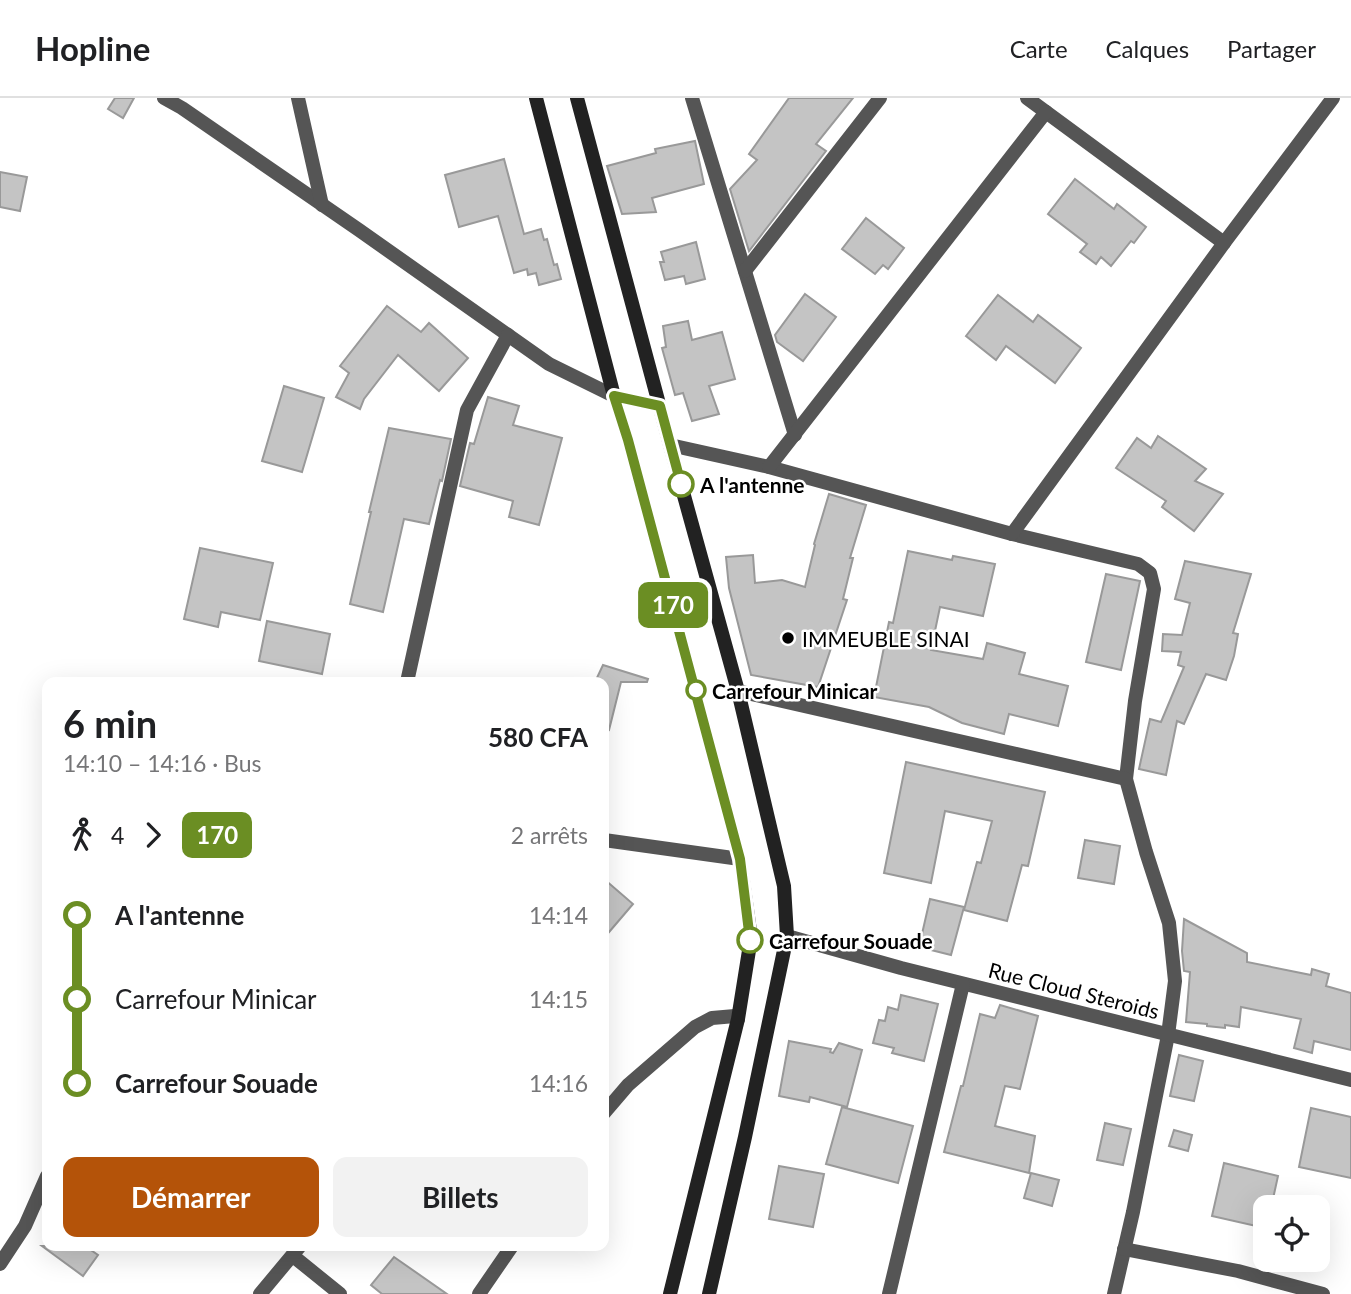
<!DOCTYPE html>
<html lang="fr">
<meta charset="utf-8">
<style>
body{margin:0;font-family:Lato,sans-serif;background:#f2f2f2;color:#202124;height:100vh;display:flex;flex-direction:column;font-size:26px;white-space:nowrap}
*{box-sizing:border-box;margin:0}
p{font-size:23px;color:#757577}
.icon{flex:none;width:38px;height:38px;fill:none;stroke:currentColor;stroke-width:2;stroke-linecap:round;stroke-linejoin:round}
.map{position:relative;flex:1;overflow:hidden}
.side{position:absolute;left:42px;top:579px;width:567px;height:574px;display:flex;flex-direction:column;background:#fff;border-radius:14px;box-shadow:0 7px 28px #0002}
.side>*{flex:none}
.badge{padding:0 14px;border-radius:10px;font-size:24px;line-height:46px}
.controls{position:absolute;left:1253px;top:1097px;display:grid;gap:14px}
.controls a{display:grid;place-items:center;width:77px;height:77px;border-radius:14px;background:#fff;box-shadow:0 7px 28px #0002;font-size:35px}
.map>.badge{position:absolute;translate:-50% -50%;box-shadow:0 0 0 4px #fff}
.legs{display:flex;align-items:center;gap:10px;height:77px;padding:0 21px;font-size:23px}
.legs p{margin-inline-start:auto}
.overview{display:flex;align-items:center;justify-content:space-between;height:119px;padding:0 21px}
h1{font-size:38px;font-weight:700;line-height:52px}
.action{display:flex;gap:14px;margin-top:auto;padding:14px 21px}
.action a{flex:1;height:80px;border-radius:14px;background:#b45309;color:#fff;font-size:28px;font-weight:700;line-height:80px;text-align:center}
.action a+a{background:#f2f2f2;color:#202124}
ul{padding:0 21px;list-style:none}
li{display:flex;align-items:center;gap:24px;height:84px;font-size:26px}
li i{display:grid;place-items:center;width:10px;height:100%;margin:0 9px;background:currentColor}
li i::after{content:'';width:18px;height:18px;margin:-9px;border:5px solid;border-radius:50%;background:#fff}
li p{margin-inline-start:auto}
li:first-child i{background:linear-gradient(#0000 50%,currentColor 0)}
li:last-child i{background:linear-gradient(currentColor 50%,#0000 0)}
header{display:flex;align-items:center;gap:42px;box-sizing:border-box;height:98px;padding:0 35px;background:#fff;border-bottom:2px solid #e0e0e0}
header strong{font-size:33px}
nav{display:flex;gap:38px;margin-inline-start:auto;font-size:24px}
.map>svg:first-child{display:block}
.building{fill:#c4c4c4;stroke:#999;stroke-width:2}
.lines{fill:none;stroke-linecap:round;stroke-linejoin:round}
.minor{stroke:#555;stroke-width:14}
.secondary{stroke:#222;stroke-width:14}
.line-1-casing{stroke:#fff;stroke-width:16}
.line-1{stroke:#6b8e23;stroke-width:10}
.stop-1-dot{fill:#fff;stroke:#6b8e23;stroke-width:3.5}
.poi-dot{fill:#000;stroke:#fff;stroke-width:2.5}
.labels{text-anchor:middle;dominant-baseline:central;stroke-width:5;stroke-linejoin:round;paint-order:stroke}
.stop-label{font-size:21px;font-weight:bold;fill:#000;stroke:#fff;text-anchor:start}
.poi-label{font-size:21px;fill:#000;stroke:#fff;text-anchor:start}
.street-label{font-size:21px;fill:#000;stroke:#fff}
</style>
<header>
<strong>Hopline</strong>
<nav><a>Carte</a><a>Calques</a><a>Partager</a></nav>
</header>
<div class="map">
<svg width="1351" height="1196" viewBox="0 0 1351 1196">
<rect width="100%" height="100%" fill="#fff"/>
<!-- building -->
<g class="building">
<path d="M 115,0 L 134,0 L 123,20 L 108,11 Z"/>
<path d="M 789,0 L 853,0 L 816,46 L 826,53 L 749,153 L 730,91 L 757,62 L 749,56 Z"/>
<path d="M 695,43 L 704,86 L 652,100 L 656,114 L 622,116 L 607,68 L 656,55 L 655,51 Z"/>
<path d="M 504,61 L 524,136 L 541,131 L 544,142 L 547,141 L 554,167 L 557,166 L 561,181 L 539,187 L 536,175 L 528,177 L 527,171 L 514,175 L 498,118 L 459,129 L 445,77 Z"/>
<path d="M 0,74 L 27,79 L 20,113 L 0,109 Z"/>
<path d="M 1075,81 L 1114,111 L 1117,106 L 1146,129 L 1134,145 L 1131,143 L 1111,168 L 1101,159 L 1096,166 L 1080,154 L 1087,146 L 1048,116 Z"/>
<path d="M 866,120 L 904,150 L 888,171 L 883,167 L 875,176 L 842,151 Z"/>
<path d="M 696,144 L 705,181 L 686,186 L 684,178 L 665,182 L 660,164 L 664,164 L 661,154 Z"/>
<path d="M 805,196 L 836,219 L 803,263 L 777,244 L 775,237 Z"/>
<path d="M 998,197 L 1033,224 L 1038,217 L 1081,250 L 1055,285 L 1006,248 L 996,262 L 966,238 Z"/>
<path d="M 387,208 L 421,234 L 429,225 L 468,260 L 439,293 L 398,257 L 364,301 L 360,311 L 336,299 L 349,275 L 340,268 Z"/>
<path d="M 688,223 L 692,242 L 722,234 L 735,281 L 709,288 L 719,316 L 692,323 L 683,295 L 675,297 L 662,250 L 666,249 L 663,228 Z"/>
<path d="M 284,288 L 324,300 L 302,374 L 262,363 Z"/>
<path d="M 488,299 L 519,308 L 513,327 L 562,340 L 539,427 L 509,419 L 513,403 L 460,388 L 470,345 L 474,346 Z"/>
<path d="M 389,330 L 451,341 L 442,383 L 440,382 L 429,426 L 404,421 L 383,514 L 350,506 L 371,414 L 369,414 Z"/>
<path d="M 1158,338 L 1206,371 L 1195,383 L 1223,396 L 1194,433 L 1162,409 L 1166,403 L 1116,370 L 1137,340 L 1151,350 Z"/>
<path d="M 829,396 L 866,407 L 850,460 L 853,460 L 843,501 L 847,502 L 818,589 L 751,577 L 729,490 L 726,459 L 753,457 L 755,485 L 782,482 L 805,489 L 815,447 L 814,446 Z"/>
<path d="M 200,450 L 273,465 L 260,522 L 221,514 L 218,529 L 184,521 Z"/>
<path d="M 908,453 L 952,462 L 953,458 L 995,466 L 983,518 L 940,509 L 931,552 L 983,561 L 987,545 L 1025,555 L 1019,576 L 1068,588 L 1058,628 L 1009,616 L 1004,636 L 962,625 L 929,609 L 874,599 L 889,524 L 893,525 Z"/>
<path d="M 1185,463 L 1251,476 L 1233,535 L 1238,536 L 1234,558 L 1226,582 L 1206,576 L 1184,626 L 1177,623 L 1166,677 L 1139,671 L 1150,621 L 1161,624 L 1184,569 L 1178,567 L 1181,554 L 1162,553 L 1163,536 L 1182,537 L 1190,505 L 1175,501 Z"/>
<path d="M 1106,476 L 1140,483 L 1121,572 L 1086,564 Z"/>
<path d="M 267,523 L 330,536 L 322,576 L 259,563 Z"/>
<path d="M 603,567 L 648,581 L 647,584 L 621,584 L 609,632 L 604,631 L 604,584 L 595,584 Z"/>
<path d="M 906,664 L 1045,694 L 1028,768 L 1022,767 L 1007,823 L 964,812 L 977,764 L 981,765 L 992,723 L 945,713 L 931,785 L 884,775 Z"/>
<path d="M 1085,742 L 1120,748 L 1114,786 L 1078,780 Z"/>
<path d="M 604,781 L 633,806 L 604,840 Z"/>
<path d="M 930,801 L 964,809 L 951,857 L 919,849 Z"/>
<path d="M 1184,821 L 1247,855 L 1247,864 L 1311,877 L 1312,871 L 1329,876 L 1326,888 L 1351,895 L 1351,952 L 1314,943 L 1312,955 L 1294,950 L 1301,921 L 1241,909 L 1239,929 L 1225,927 L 1225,930 L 1207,928 L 1207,926 L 1186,924 L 1190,874 L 1184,873 L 1182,853 Z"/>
<path d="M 901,897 L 938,906 L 924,963 L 892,955 L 894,950 L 873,945 L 879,922 L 885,923 L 888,909 L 898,912 Z"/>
<path d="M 1000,907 L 1038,918 L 1020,991 L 1005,988 L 995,1028 L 1035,1038 L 1029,1075 L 944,1054 L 961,988 L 963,988 L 980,916 L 995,920 Z"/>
<path d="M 789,943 L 831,951 L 830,954 L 833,955 L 839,945 L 862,952 L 847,1009 L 810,999 L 809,1004 L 779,998 Z"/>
<path d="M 1179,957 L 1203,963 L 1194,1003 L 1170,998 Z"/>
<path d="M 842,1009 L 913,1028 L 898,1085 L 826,1066 Z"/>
<path d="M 1311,1010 L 1351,1019 L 1351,1080 L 1299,1069 Z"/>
<path d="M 1105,1025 L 1131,1031 L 1123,1067 L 1097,1062 Z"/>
<path d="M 1174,1032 L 1192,1037 L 1188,1053 L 1169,1048 Z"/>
<path d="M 1224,1065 L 1278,1078 L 1271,1110 L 1265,1110 L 1265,1130 L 1212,1118 Z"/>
<path d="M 779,1068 L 824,1076 L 813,1129 L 769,1121 Z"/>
<path d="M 1031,1075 L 1059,1082 L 1052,1108 L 1024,1100 Z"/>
<path d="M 42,1148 L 85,1148 L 98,1157 L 83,1178 Z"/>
<path d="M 394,1159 L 447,1196 L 382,1196 L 371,1187 Z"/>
</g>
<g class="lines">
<!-- minor -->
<g class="minor">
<path d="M 164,0 L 182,10 L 359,132 L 549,266 L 614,298 L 660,308"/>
<path d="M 298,0 L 322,107"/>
<path d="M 692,0 L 795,337"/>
<path d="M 1027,0 L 1224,145"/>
<path d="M 745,173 L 880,0"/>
<path d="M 670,347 L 769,369 L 1012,436 L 1138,466 L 1150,475 L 1154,491 L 1135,603 L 1126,681 L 1146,754 L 1169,825 L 1175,883 L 1168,937 L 1133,1114 L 1114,1196"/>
<path d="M 769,369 L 1046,14"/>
<path d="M 1012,436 L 1224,145 L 1333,0"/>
<path d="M 407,584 L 467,312 L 508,237"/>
<path d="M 738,593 L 1126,681"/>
<path d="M 604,742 L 740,761"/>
<path d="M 787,838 L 901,870 L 1351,982"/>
<path d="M 604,1015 L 628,987 L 695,929 L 712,920 L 735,918 L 738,921"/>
<path d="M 1124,1151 L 1238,1173 L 1323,1196"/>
<path d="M 293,1158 L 340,1196"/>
<path d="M 0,1166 L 25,1128 L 47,1078"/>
<path d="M 260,1196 L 300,1148"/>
<path d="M 479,1196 L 512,1148"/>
<path d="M 889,1196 L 963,886"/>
</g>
<!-- secondary -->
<g class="secondary">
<path d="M 536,0 L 614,298 L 628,342 L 740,761 L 751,840 L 738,921 L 670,1196"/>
<path d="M 577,0 L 670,347 L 738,593 L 784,788 L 787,838 L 745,1039 L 709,1196"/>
</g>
</g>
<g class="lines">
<!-- line-1 casing -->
<g class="line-1-casing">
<path id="line-1" d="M 681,386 L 660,308 L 614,298 L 628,342 L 740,761 L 750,842"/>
</g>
<!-- line-1 -->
<use href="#line-1" class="line-1"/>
</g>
<!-- markers -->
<g class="stop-1-dot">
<circle cx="681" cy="386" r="12"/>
<circle cx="696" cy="592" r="9"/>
<circle cx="750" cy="842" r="12"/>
</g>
<circle class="poi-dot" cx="788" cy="540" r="7"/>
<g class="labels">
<!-- stop labels -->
<g class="stop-label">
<text x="700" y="386">A l'antenne</text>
<text x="712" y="592">Carrefour Minicar</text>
<text x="769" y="842">Carrefour Souade</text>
</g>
<!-- poi labels -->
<g class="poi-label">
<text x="802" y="540">IMMEUBLE SINAI</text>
</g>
<!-- street labels -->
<g class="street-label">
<text transform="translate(1074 892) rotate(14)">Rue Cloud Steroids</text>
</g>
</g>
</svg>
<div class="controls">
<a><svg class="icon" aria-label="locate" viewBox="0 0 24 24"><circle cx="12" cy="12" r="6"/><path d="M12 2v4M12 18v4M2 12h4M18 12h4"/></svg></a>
</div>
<b class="badge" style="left:673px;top:507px;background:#6b8e23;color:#fff">170</b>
<section class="side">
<div class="overview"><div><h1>6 min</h1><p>14:10 – 14:16 · Bus</p></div><b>580 CFA</b></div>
<div class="legs"><svg class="icon" aria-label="walk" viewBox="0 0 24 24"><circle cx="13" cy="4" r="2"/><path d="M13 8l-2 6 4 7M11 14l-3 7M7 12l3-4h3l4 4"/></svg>4<svg class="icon" aria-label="forward" viewBox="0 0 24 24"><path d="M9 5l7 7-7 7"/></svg><b class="badge" style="background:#6b8e23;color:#fff">170</b><p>2 arrêts</p></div>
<ul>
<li><i style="color:#6b8e23"></i><b>A l'antenne</b><p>14:14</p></li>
<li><i style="color:#6b8e23"></i><span>Carrefour Minicar</span><p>14:15</p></li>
<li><i style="color:#6b8e23"></i><b>Carrefour Souade</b><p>14:16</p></li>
</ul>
<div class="action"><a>Démarrer</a><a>Billets</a></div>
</section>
</div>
